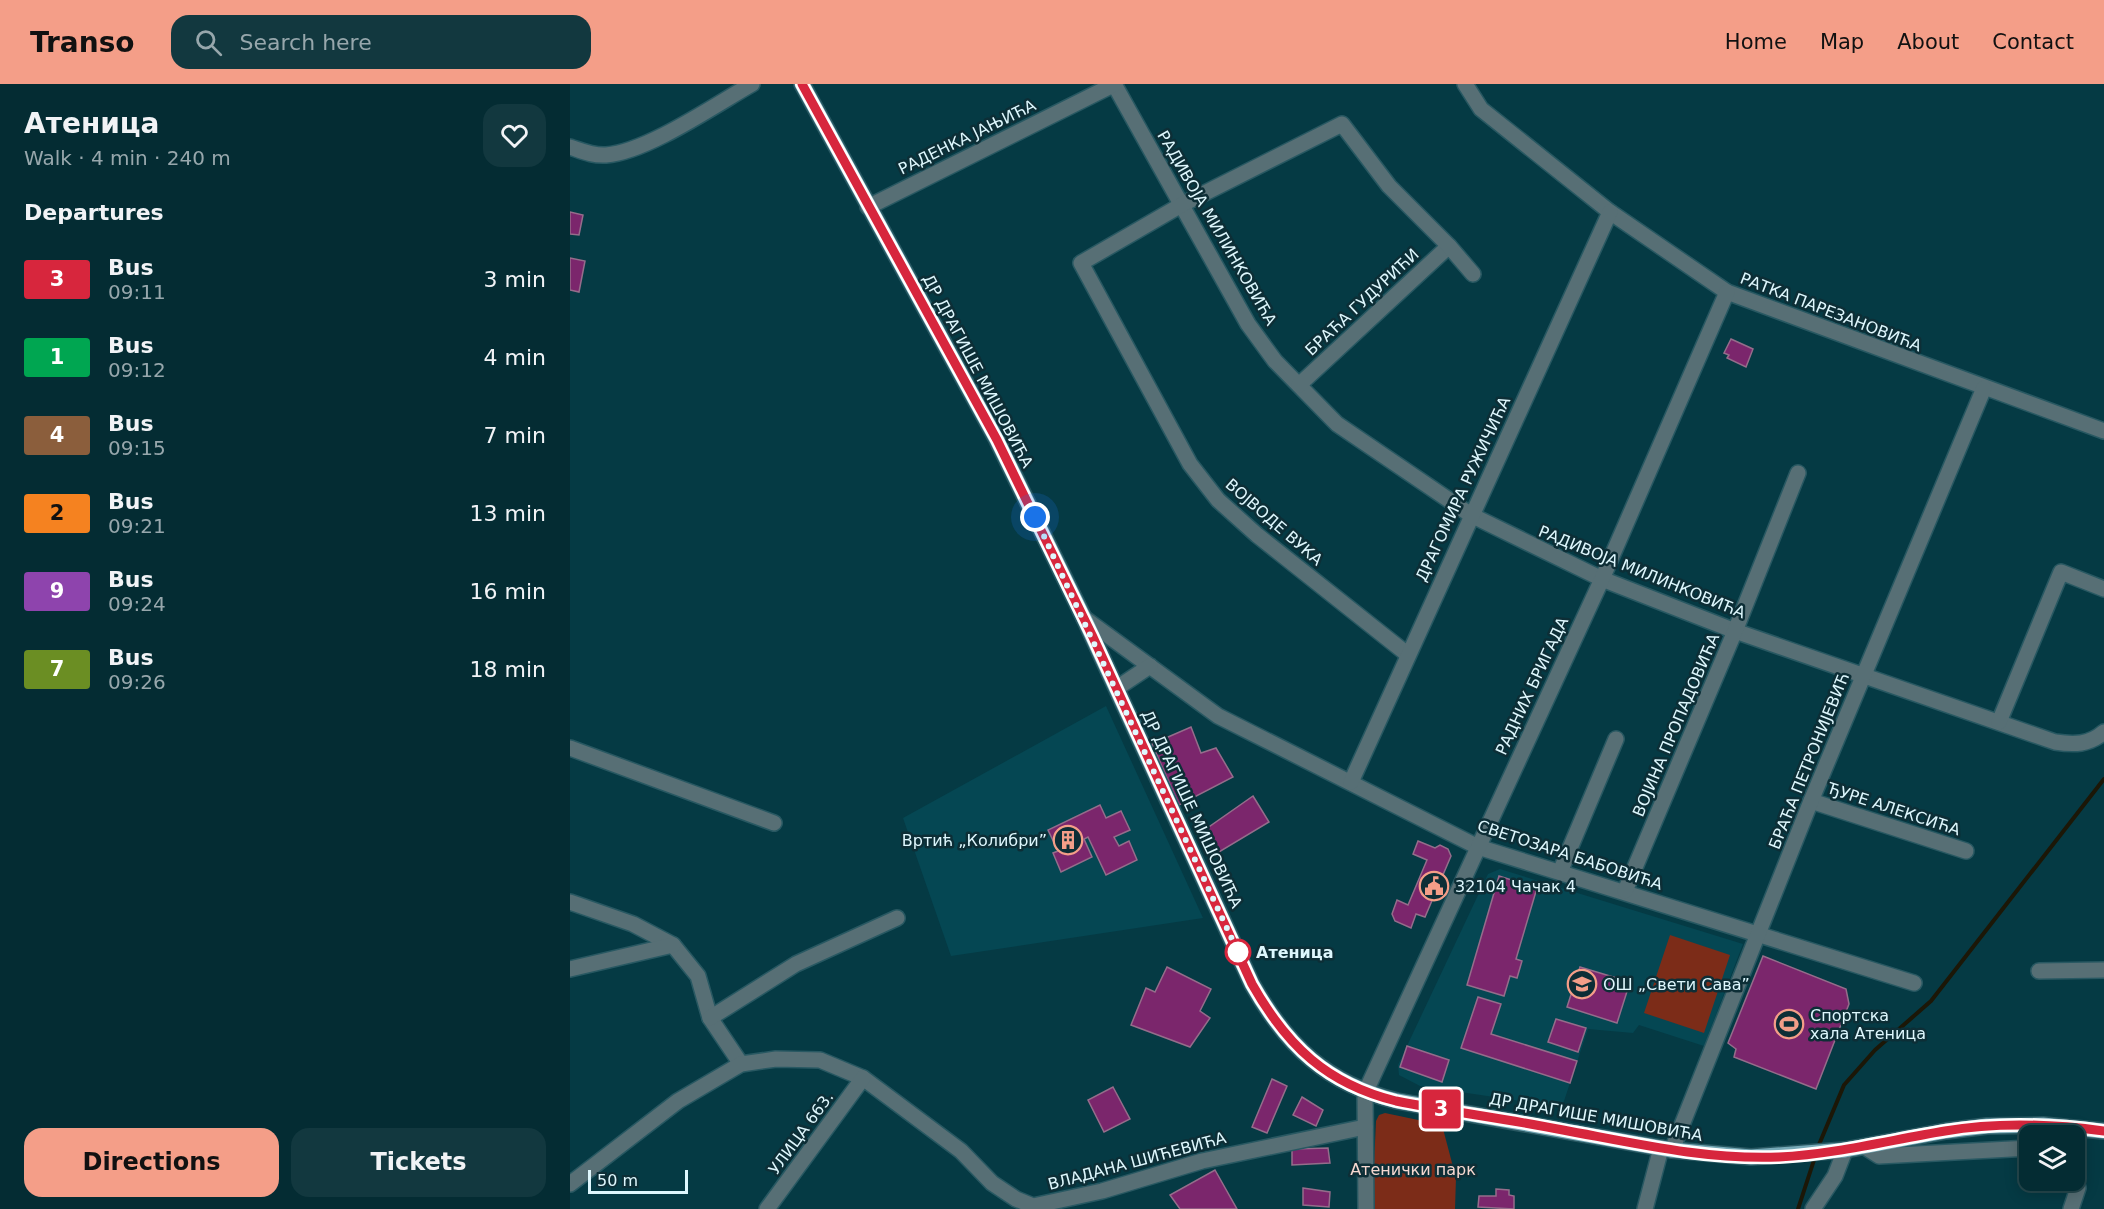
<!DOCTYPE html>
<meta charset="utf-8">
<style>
body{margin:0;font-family:"DejaVu Sans",sans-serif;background:#12383f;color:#f1f3f6;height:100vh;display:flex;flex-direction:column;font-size:22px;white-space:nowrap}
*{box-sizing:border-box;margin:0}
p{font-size:20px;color:#97a7ac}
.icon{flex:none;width:33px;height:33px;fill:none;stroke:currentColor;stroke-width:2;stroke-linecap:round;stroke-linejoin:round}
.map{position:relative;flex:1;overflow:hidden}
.drawer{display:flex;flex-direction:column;background:#042c33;width:570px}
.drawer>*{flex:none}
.badge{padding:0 12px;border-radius:4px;font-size:21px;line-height:39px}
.fabs{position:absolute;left:1449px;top:1041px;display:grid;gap:12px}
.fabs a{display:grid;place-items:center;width:66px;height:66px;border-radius:12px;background:#042c33;box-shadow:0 3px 15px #0003,0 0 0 2px #25484e;font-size:30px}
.scale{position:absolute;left:18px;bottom:15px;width:100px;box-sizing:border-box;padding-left:6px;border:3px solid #def7fd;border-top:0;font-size:16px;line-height:21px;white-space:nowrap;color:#def7fd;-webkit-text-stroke:4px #0d2e36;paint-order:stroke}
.you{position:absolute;width:30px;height:30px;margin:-15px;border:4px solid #fff;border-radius:50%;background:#1a73e8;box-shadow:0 0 0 9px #1a73e833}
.map>.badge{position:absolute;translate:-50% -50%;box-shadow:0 0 0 3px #fff}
h2{padding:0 24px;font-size:22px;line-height:54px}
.round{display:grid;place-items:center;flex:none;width:63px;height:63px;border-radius:18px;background:#12383f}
.summary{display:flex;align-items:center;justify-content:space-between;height:102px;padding:0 24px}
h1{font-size:28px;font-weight:800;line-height:45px}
.primary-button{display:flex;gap:12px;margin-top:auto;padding:12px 24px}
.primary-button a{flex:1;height:69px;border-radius:18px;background:#f49e88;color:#111;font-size:24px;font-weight:800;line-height:69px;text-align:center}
.primary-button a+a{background:#12383f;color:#f1f3f6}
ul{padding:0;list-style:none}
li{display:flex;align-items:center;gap:18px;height:78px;padding:0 24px}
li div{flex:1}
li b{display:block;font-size:22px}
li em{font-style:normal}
li .badge{min-width:66px;font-weight:700;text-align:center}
header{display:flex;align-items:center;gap:36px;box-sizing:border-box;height:84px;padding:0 30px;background:#f49e88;color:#111}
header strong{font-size:28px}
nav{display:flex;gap:33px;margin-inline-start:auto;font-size:21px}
.search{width:420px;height:54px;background:#12383f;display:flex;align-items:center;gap:15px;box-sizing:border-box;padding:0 21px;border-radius:18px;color:#97a7ac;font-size:22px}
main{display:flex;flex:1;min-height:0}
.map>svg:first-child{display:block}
.built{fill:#054753}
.green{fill:#7c2c18}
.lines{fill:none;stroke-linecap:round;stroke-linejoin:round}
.stream{stroke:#1c1707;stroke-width:4}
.building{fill:#7b266c;stroke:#956d8b;stroke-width:1.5}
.minor-casing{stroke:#285862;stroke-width:18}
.major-casing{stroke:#285862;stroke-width:18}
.minor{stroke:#576f75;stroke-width:15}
.major{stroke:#76a9b7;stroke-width:15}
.line-casing{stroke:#fff;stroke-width:14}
.line{stroke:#d7263d;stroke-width:9}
.walk{stroke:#def7fd;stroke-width:6;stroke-dasharray:0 10.8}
.stop-dot{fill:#fff;stroke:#d7263d;stroke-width:3}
.labels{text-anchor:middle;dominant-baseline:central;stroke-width:5;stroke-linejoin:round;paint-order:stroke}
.street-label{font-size:16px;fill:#def7fd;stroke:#0d2e36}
.poi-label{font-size:16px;fill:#def7fd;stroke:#0d2e36;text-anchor:start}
.stop-label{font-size:16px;font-weight:bold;fill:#def7fd;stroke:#0d2e36;text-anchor:start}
.park-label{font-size:16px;fill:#f6d8d0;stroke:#0d2e36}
</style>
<header>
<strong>Transo</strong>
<div class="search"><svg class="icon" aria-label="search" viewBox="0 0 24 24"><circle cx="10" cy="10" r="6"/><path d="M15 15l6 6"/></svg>Search here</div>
<nav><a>Home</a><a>Map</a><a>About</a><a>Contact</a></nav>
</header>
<main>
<section class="drawer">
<div class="summary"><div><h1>Атеница</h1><p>Walk · 4 min · 240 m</p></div><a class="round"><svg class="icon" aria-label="heart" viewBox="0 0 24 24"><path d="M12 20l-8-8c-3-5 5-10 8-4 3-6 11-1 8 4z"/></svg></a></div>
<h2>Departures</h2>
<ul>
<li><span class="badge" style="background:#d7263d;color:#fff">3</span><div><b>Bus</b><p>09:11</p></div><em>3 min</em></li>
<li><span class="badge" style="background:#00a651;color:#fff">1</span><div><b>Bus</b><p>09:12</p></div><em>4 min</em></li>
<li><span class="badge" style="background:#8b5e3c;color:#fff">4</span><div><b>Bus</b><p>09:15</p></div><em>7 min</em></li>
<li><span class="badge" style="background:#f58220;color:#111">2</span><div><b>Bus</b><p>09:21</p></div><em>13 min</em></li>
<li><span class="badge" style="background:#8e44ad;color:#fff">9</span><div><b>Bus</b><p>09:24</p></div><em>16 min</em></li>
<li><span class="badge" style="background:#6b8e23;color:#fff">7</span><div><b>Bus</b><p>09:26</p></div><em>18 min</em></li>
</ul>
<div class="primary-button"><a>Directions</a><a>Tickets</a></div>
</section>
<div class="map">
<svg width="1534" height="1125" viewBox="0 0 1534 1125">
<rect width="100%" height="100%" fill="#053a44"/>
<!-- built -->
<g class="built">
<path d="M 536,622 L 633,834 L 381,872 L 333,734 Z"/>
<path d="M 930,785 L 1173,860 L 1134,962 L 1069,941 L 1063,949 L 1018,945 L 992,1023 L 850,1002 L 829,991 L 828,981 L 918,790 Z"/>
</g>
<!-- green -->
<g class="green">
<path d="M 1100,851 L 1160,871 L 1134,949 L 1074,929 Z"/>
<path d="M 815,1029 L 872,1041 L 886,1094 L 885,1125 L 802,1125 L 806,1037 L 809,1031 Z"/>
</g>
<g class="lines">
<!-- stream -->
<g class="stream">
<path d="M 1248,1063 L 1274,1001 L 1305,966 L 1361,917 L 1534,695"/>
<path d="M 1228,1125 L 1245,1073"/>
</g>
</g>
<!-- building -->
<g class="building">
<path d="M 0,128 L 13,131 L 9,151 L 0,150 Z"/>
<path d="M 0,174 L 15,177 L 9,208 L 0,206 Z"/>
<path d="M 1161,255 L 1183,265 L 1176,283 L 1157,274 L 1159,271 L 1154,269 Z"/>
<path d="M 621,643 L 631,669 L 646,664 L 663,693 L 609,721 L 582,660 Z"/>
<path d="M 683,712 L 699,738 L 649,768 L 636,745 Z"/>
<path d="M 530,721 L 536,734 L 551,727 L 560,746 L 544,753 L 549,762 L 559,757 L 567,776 L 536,791 L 518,753 L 514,755 L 522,773 L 491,788 L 483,769 L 488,767 L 478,746 Z"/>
<path d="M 848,757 L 865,764 L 870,761 L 878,765 L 881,772 L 855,833 L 846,830 L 841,844 L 825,837 L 822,830 L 827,816 L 838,821 L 857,776 L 843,770 Z"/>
<path d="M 929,792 L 967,804 L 946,875 L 952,877 L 947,894 L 940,892 L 934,912 L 897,901 Z"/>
<path d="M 1193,872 L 1276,905 L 1279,920 L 1246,1005 L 1164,973 L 1166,965 L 1158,959 Z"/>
<path d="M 597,883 L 641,905 L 630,927 L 640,934 L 620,963 L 561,941 L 576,904 L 585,908 Z"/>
<path d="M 1010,883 L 1060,898 L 1047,939 L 997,923 Z"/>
<path d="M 908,913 L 931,920 L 921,950 L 1007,977 L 1000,999 L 891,964 Z"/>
<path d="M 986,935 L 1016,944 L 1008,968 L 978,958 Z"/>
<path d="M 837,962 L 879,976 L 872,998 L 830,983 Z"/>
<path d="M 702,995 L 717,1002 L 697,1049 L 682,1043 Z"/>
<path d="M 543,1003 L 560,1035 L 534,1048 L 518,1016 Z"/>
<path d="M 732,1013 L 753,1026 L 746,1042 L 723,1031 Z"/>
<path d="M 758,1064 L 760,1079 L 722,1081 L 722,1065 Z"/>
<path d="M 645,1086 L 667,1125 L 610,1125 L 600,1111 Z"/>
<path d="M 733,1104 L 760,1108 L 759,1123 L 733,1121 Z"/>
<path d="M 926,1105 L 939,1106 L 939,1111 L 944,1112 L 944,1125 L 908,1123 L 909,1112 L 926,1112 Z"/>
</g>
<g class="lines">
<!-- minor casing -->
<g class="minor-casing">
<g id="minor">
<path d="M 544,0 L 678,240 L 705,277 L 767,340 L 901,431 L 1032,495 L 1165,547 L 1485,658 C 1504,661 1519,661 1534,648"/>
<path d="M 895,0 L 911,25 L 1040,128 L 1157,208 L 1534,347"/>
<path d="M 0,63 C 12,67 23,72 36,71 C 77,68 145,21 182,0"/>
<path d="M 298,123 L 545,0"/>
<path d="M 729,301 L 879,162"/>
<path d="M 514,534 L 648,632 L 908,763 L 1344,899"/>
<path d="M 837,570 L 687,451 L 648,416 L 620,380 L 511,179 L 613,120 L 772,40 L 819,102 L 879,162 L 903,190"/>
<path d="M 547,604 L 580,582"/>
<path d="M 1429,638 L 1491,488 L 1534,505"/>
<path d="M 0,664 L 204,739"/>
<path d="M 781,698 L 1040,128"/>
<path d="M 1241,717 L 1396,767"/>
<path d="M 990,788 L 1046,655"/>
<path d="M 1055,807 L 1165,547 L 1228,389"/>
<path d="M 0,818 L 63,840 L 103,861 L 128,892 L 140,934 L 171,980"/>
<path d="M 0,885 L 103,861"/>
<path d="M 1469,887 L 1534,886"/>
<path d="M 140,934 L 226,880 L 327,834"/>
<path d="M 1295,1063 L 1309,1072 L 1460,1064"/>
<path d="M 1102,1066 L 1241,717 L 1414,304"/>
<path d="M 0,1100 L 108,1017 L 171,980 L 206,975 L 250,976 L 293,994 L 391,1067 L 422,1099 L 446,1115 L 463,1122 L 532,1107 L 632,1077 L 795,1043"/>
<path d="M 197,1125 L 293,994"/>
<path d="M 796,1125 L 795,1009 L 1032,495 L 1157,208"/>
<path d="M 1075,1125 L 1091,1064"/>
<path d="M 1243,1125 L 1265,1092 L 1275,1066"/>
<path d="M 1501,1125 L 1508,1104 L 1504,1090"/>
</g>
</g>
<!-- major casing -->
<g class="major-casing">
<path id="major" d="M 232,0 L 427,356 L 514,534 L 682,900 C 717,962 757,1000 827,1017 L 1102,1066 L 1181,1073 L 1275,1066 L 1376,1047 L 1417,1042 L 1473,1041 L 1534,1047"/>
</g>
<!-- minor -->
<use href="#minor" class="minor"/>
<!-- major -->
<use href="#major" class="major"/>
</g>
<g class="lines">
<!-- line casing -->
<g class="line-casing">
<path id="line" d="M 232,0 L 427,356 L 522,551 L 682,900 C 717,962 757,1000 826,1017 C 882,1028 937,1035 993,1046 C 1064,1059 1136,1076 1209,1073 C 1266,1070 1320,1056 1375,1047 C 1427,1038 1482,1040 1534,1047"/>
</g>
<!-- line -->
<use href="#line" class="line"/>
<!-- walk -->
<path class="walk" d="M 465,433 L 668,868"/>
</g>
<!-- icons -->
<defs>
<g id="building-ring" transform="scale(1.5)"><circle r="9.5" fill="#0d2e36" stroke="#f49e88" stroke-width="1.5"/><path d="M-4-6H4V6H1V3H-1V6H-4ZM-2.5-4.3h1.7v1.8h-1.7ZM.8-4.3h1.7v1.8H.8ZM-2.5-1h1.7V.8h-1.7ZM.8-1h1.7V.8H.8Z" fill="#f49e88"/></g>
<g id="civic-ring" transform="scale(1.5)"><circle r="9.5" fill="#0d2e36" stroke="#f49e88" stroke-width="1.5"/><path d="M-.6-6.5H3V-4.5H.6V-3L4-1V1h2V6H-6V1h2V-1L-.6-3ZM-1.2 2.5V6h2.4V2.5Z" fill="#f49e88"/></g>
<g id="school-ring" transform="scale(1.5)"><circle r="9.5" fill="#0d2e36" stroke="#f49e88" stroke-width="1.5"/><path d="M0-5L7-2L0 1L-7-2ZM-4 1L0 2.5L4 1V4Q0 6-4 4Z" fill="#f49e88"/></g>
<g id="stadium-ring" transform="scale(1.5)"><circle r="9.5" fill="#0d2e36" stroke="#f49e88" stroke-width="1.5"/><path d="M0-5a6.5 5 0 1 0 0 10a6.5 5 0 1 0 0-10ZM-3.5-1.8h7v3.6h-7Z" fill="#f49e88"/></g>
</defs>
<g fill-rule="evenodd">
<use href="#building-ring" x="498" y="756"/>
<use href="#civic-ring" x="864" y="802"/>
<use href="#school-ring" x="1012" y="900"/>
<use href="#stadium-ring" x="1219" y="940"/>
</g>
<!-- markers -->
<circle class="stop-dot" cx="668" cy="868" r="12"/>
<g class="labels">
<!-- street labels -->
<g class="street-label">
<text transform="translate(397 53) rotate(-26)">РАДЕНКА ЈАЊИЋА</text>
<text transform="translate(647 144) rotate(60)">РАДИВОЈА МИЛИНКОВИЋА</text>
<text transform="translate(792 218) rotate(-43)">БРАЋА ГУДУРИЋИ</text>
<text transform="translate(1261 228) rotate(21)">РАТКА ПАРЕЗАНОВИЋА</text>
<text transform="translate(408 287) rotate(62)">ДР ДРАГИШЕ МИШОВИЋА</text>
<text transform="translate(893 405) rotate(-65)">ДРАГОМИРА РУЖИЧИЋА</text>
<text transform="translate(704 438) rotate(41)">ВОЈВОДЕ ВУКА</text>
<text transform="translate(1072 488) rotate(22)">РАДИВОЈА МИЛИНКОВИЋА</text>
<text transform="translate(962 602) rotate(-65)">РАДНИХ БРИГАДА</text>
<text transform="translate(1106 641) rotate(-67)">ВОЈИНА ПРОПАДОВИЋА</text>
<text transform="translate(1239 677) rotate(-68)">БРАЋА ПЕТРОНИЈЕВИЋ</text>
<text transform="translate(622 725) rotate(65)">ДР ДРАГИШЕ МИШОВИЋА</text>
<text transform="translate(1324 725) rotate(18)">ЂУРЕ АЛЕКСИЋА</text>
<text transform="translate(1000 771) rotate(18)">СВЕТОЗАРА БАБОВИЋА</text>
<text transform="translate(1026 1033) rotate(10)">ДР ДРАГИШЕ МИШОВИЋА</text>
<text transform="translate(231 1049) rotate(-54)">УЛИЦА 663.</text>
<text transform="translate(567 1077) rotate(-15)">ВЛАДАНА ШИЋЕВИЋА</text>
</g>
<!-- poi labels -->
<g class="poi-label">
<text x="477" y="756" text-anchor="end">Вртић „Колибри”</text>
<text x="885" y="802">32104 Чачак 4</text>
<text x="1033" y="900">ОШ „Свети Сава”</text>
<text x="1240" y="931">Спортска<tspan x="1240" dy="18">хала Атеница</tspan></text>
</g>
<!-- stop labels -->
<g class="stop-label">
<text x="686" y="868">Атеница</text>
</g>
<!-- park labels -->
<g class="park-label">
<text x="843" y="1085">Атенички парк</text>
</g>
</g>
</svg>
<div class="fabs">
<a><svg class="icon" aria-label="layers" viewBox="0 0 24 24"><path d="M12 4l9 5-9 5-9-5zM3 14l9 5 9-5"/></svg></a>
</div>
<div class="scale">50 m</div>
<div class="you" style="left:465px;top:433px"></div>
<b class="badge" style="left:871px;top:1025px;background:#d7263d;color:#fff">3</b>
</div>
</main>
